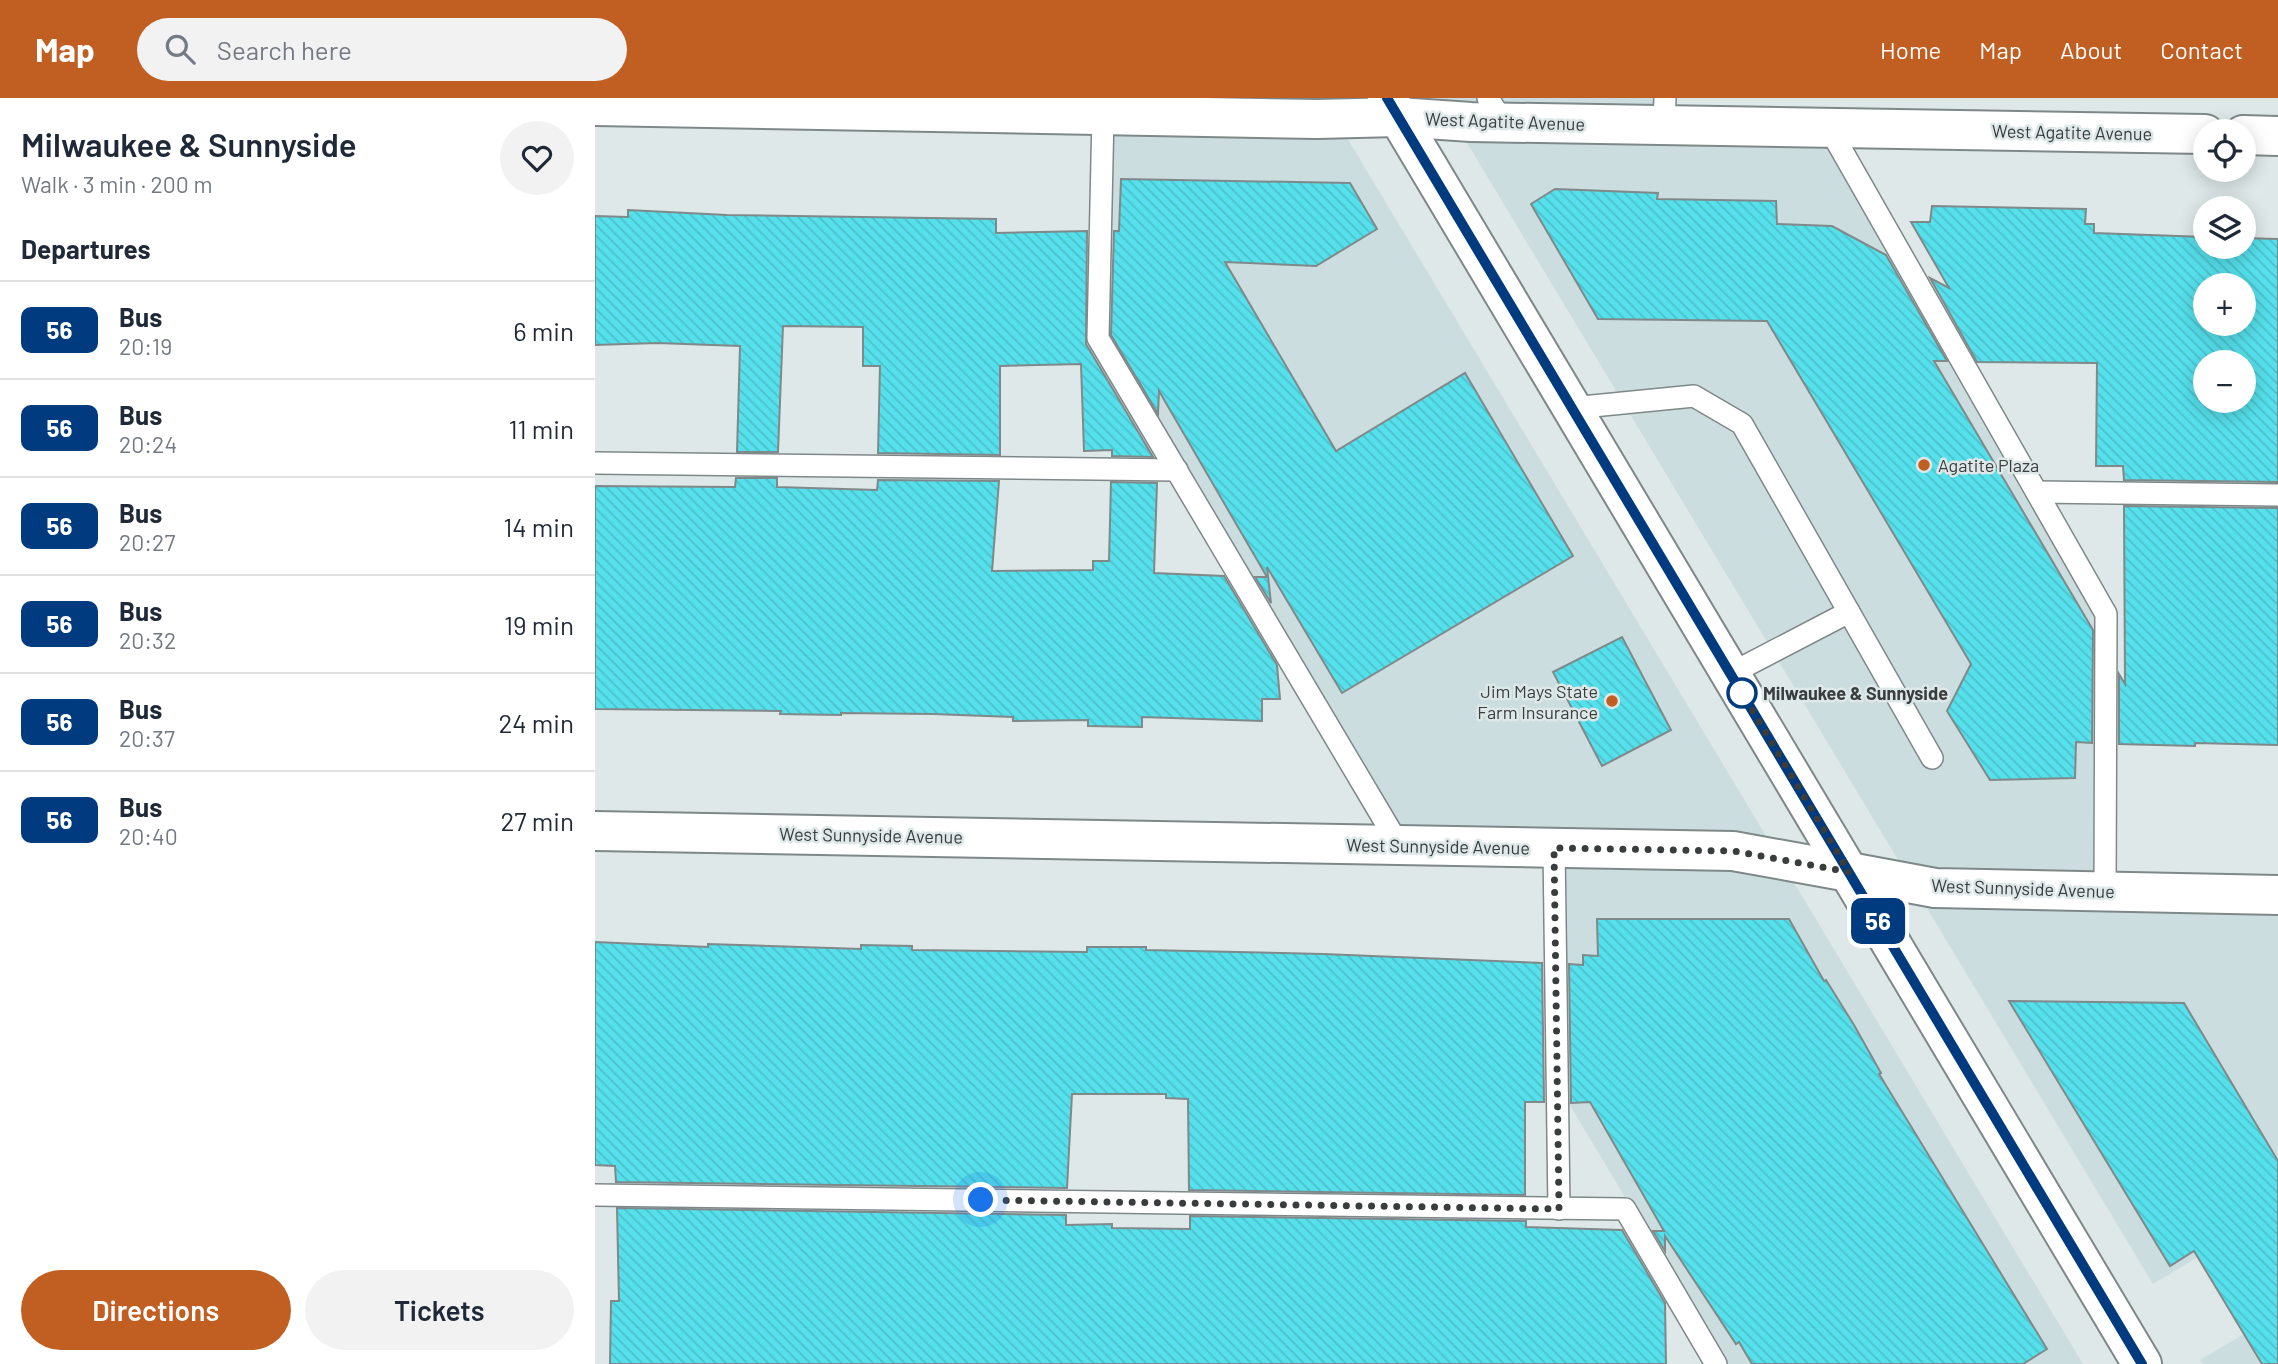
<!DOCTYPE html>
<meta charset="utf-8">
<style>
body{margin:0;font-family:Barlow,sans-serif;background:#f2f2f3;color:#1f2937;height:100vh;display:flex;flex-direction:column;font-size:26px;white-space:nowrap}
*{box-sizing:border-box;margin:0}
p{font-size:23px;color:#747a83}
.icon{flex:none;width:38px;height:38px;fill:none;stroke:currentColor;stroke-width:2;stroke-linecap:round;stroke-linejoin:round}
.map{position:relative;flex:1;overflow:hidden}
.drawer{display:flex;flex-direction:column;background:#fff;width:595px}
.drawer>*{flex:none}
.badge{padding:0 14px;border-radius:10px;font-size:24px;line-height:46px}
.tools{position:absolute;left:1598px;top:21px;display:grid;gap:14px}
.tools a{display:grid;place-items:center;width:63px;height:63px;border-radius:50%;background:#fff;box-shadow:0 4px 18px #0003;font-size:35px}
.you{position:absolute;width:35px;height:35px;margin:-18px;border:5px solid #fff;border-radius:50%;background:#1a73e8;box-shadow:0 0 0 10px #1a73e833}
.map>.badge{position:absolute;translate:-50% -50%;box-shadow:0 0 0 4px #fff}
h2{padding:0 21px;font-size:26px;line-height:63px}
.round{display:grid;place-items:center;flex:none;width:74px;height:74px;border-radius:37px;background:#f2f2f3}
.overview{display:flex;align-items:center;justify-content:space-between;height:119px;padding:0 21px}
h1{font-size:33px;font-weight:600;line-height:52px}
.button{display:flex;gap:14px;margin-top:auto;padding:14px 21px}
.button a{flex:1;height:80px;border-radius:42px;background:#c15f22;color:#fff;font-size:28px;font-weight:600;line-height:80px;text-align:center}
.button a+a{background:#f2f2f3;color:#1f2937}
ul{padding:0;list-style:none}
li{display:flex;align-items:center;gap:21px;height:98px;padding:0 21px;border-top:2px solid #e0e1e3}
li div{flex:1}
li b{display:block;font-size:26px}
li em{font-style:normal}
li .badge{min-width:77px;font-weight:700;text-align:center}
header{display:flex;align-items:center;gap:42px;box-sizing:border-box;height:98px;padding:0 35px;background:#c15f22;color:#fff}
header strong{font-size:33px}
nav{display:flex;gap:38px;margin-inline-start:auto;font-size:24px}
.search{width:490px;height:63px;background:#f2f2f3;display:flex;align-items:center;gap:18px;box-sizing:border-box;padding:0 24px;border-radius:38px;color:#747a83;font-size:26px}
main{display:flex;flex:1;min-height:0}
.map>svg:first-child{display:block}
.built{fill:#cbdddf}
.building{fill:url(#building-back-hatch);stroke:#808989;stroke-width:2;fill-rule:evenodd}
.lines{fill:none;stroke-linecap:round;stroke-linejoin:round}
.service-casing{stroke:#7f8889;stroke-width:24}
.minor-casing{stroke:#7f8889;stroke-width:42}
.tertiary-casing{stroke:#7f8889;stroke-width:42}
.secondary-casing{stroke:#7f8889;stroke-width:42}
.service{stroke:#fff;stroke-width:21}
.minor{stroke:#fff;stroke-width:38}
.tertiary{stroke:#fff;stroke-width:38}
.secondary{stroke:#fff;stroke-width:38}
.line-casing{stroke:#fff;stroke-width:16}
.line{stroke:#003b80;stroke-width:10}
.walk{stroke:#393d3d;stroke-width:7;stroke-dasharray:0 12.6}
.poi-dot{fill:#c15f22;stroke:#dee8e8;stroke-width:2.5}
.stop-dot{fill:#fff;stroke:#003b80;stroke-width:3.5}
.labels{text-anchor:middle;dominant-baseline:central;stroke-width:5;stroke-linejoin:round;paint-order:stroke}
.street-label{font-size:18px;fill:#393d3d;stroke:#dee8e8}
.poi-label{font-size:18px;fill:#393d3d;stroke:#dee8e8;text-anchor:start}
.stop-label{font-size:18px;font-weight:bold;fill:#393d3d;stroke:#dee8e8;text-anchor:start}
</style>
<header>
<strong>Map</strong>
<div class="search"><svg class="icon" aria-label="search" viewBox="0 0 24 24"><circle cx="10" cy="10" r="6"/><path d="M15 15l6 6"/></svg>Search here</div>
<nav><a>Home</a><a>Map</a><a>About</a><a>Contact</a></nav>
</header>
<main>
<section class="drawer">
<div class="overview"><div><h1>Milwaukee &amp; Sunnyside</h1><p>Walk · 3 min · 200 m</p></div><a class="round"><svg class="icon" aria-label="heart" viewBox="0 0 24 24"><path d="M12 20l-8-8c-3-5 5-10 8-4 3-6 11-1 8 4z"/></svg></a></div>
<h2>Departures</h2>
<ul>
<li><span class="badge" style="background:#003b80;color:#fff">56</span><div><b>Bus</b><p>20:19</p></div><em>6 min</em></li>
<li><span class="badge" style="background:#003b80;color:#fff">56</span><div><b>Bus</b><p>20:24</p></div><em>11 min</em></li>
<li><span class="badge" style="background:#003b80;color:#fff">56</span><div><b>Bus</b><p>20:27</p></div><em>14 min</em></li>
<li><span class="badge" style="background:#003b80;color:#fff">56</span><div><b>Bus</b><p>20:32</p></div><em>19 min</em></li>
<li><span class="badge" style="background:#003b80;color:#fff">56</span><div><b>Bus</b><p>20:37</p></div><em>24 min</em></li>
<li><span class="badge" style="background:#003b80;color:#fff">56</span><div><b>Bus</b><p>20:40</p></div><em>27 min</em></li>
</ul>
<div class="button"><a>Directions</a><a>Tickets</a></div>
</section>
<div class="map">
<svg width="1683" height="1266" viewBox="0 0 1683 1266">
<defs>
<pattern id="building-back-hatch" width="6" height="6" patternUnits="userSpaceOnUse" patternTransform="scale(1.75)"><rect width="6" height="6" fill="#55e0ec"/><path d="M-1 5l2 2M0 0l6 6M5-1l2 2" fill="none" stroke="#4bc1cb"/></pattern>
</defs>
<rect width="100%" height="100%" fill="#dee8e8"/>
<!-- built -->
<g class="built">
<path d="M 368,0 L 728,0 L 1488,1266 L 1130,1266 L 967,994 L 968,744 L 811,740 L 510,235 L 515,9 Z"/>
<path d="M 845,0 L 1065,0 L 1065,29 L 1231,34 L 1505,524 L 1499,788 L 1683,794 L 1683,1111 L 1558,1186 Z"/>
<path d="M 1683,1216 L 1683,1266 L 1608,1266 L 1605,1262 Z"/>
</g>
<!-- building -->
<g class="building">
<path d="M 526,81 L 755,85 L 782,131 L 721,168 L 630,164 L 741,353 L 870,275 L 978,458 L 747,595 L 672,469 L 676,505 L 660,479 L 672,479 L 564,293 L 563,316 L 516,237 L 519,133 L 524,133 Z"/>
<path d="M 960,91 L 1063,95 L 1062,101 L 1181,103 L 1182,126 L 1237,128 L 1291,157 L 1352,263 L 1339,263 L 1498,532 L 1497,645 L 1481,644 L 1480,680 L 1395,682 L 1352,613 L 1376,566 L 1172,223 L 1003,221 L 936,106 Z"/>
<path d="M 1337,108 L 1491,111 L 1490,126 L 1499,126 L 1499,135 L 1610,139 L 1610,149 L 1648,149 L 1648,140 L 1683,141 L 1683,384 L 1529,382 L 1528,368 L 1501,368 L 1502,265 L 1382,264 L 1335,180 L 1354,190 L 1316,124 L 1335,124 ZM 1610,187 L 1648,187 L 1648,226 L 1610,226 ZM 1610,264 L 1648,264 L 1648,303 L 1610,303 Z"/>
<path d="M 33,112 L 132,117 L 401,121 L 401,135 L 492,133 L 491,246 L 558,359 L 517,358 L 517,352 L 489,353 L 486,266 L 405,268 L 405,357 L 283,355 L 285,268 L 268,268 L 268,229 L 188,228 L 183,354 L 142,354 L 145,248 L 62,245 L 0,247 L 0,118 L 33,119 Z"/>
<path d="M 141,380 L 182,380 L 182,389 L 282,392 L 283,382 L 404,383 L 397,473 L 498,472 L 498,463 L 514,463 L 516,384 L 562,385 L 559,475 L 629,478 L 682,567 L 685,601 L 667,601 L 667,623 L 547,619 L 547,629 L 493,628 L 493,622 L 418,623 L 418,619 L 338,616 L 246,615 L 246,617 L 185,616 L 186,613 L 0,611 L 0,388 L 140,389 Z"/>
<path d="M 1529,408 L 1683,410 L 1683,647 L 1600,645 L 1600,648 L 1524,646 L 1524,576 L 1530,586 Z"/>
<path d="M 1027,539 L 1076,632 L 1007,668 L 958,574 Z"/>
<path d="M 1002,821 L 1194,821 L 1229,883 L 1231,882 L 1259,927 L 1286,975 L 1284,976 L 1452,1251 L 1428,1266 L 1157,1266 L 1144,1244 L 1141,1246 L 1070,1138 L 1070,1153 L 1058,1133 L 1069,1133 L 995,1004 L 976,1005 L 974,866 L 988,867 L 988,857 L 1003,858 Z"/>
<path d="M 0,844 L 113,849 L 113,846 L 266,851 L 266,847 L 317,848 L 317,852 L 492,854 L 492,849 L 551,849 L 551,852 L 728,856 L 947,865 L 949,1004 L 930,1004 L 930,1097 L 594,1092 L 593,1001 L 571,1000 L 571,996 L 477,996 L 472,1090 L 21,1084 L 20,1068 L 0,1067 Z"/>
<path d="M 1414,903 L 1589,905 L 1683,1063 L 1683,1266 L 1667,1266 L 1599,1153 L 1575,1168 Z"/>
<path d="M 22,1110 L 471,1117 L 471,1127 L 517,1126 L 517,1130 L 595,1131 L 595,1118 L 931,1123 L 931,1129 L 1027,1132 L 1070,1205 L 1071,1266 L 15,1266 L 16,1203 L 24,1203 Z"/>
</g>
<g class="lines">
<!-- service casing -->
<g class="service-casing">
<g id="service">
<path d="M 893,0 L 908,24"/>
<path d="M 508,17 L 503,240 L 804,747"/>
<path d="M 1069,27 L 1070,0"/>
<path d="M 1234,30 L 1511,516 L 1510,793"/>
<path d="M 977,310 L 1099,298 L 1147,326 L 1337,660"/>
<path d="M 0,365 L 582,372"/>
<path d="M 1442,394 L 1683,397"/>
<path d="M 1135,576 L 1254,514"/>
<path d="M 959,750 L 964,1111"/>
<path d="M 0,1097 L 1030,1111 L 1121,1266"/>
</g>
</g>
<!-- minor casing -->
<g class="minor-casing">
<g id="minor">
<path d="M 0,8 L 722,21 L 803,19 L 876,24 L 1610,36"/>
<path d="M 1648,37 L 1683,38"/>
<path d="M 0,733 L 1138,753 L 1254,774"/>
</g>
</g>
<!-- tertiary casing -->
<g class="tertiary-casing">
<path id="tertiary" d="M 1254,774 L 1340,790 L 1683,797"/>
</g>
<!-- secondary casing -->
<g class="secondary-casing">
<path id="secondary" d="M 792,0 L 1547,1266"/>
</g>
<!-- service -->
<use href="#service" class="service"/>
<!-- minor -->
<use href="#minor" class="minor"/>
<!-- tertiary -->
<use href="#tertiary" class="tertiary"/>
<!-- secondary -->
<use href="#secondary" class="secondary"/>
</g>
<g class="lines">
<!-- line casing -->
<g class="line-casing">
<path id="line" d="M 792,0 L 1547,1266"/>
</g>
<!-- line -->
<use href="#line" class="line"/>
<!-- walk -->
<path class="walk" d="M 386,1102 L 964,1111 L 959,750 L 1138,753 L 1254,774 L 1147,595"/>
</g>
<!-- markers -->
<g class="poi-dot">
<circle cx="1329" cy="367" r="7"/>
<circle cx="1017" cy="603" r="7"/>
</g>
<circle class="stop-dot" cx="1147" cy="595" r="14"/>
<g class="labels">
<!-- street labels -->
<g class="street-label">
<text transform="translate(910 23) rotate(2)">West Agatite Avenue</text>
<text transform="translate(1477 34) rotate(1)">West Agatite Avenue</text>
<text transform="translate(276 737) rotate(1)">West Sunnyside Avenue</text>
<text transform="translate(843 748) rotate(1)">West Sunnyside Avenue</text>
<text transform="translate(1428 790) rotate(2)">West Sunnyside Avenue</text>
</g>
<!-- poi labels -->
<g class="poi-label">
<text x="1343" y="367">Agatite Plaza</text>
<text x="1003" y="593" text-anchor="end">Jim Mays State<tspan x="1003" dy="21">Farm Insurance</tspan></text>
</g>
<!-- stop labels -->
<g class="stop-label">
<text x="1168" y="595">Milwaukee &amp; Sunnyside</text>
</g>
</g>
</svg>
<div class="tools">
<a><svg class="icon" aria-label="locate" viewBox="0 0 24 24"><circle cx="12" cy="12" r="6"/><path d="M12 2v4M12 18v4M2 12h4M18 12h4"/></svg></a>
<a><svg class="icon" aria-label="layers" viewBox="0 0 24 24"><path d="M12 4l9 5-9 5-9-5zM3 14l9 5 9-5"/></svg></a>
<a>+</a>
<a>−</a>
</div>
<div class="you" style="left:386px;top:1102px"></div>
<b class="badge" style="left:1283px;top:823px;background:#003b80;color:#fff">56</b>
</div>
</main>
